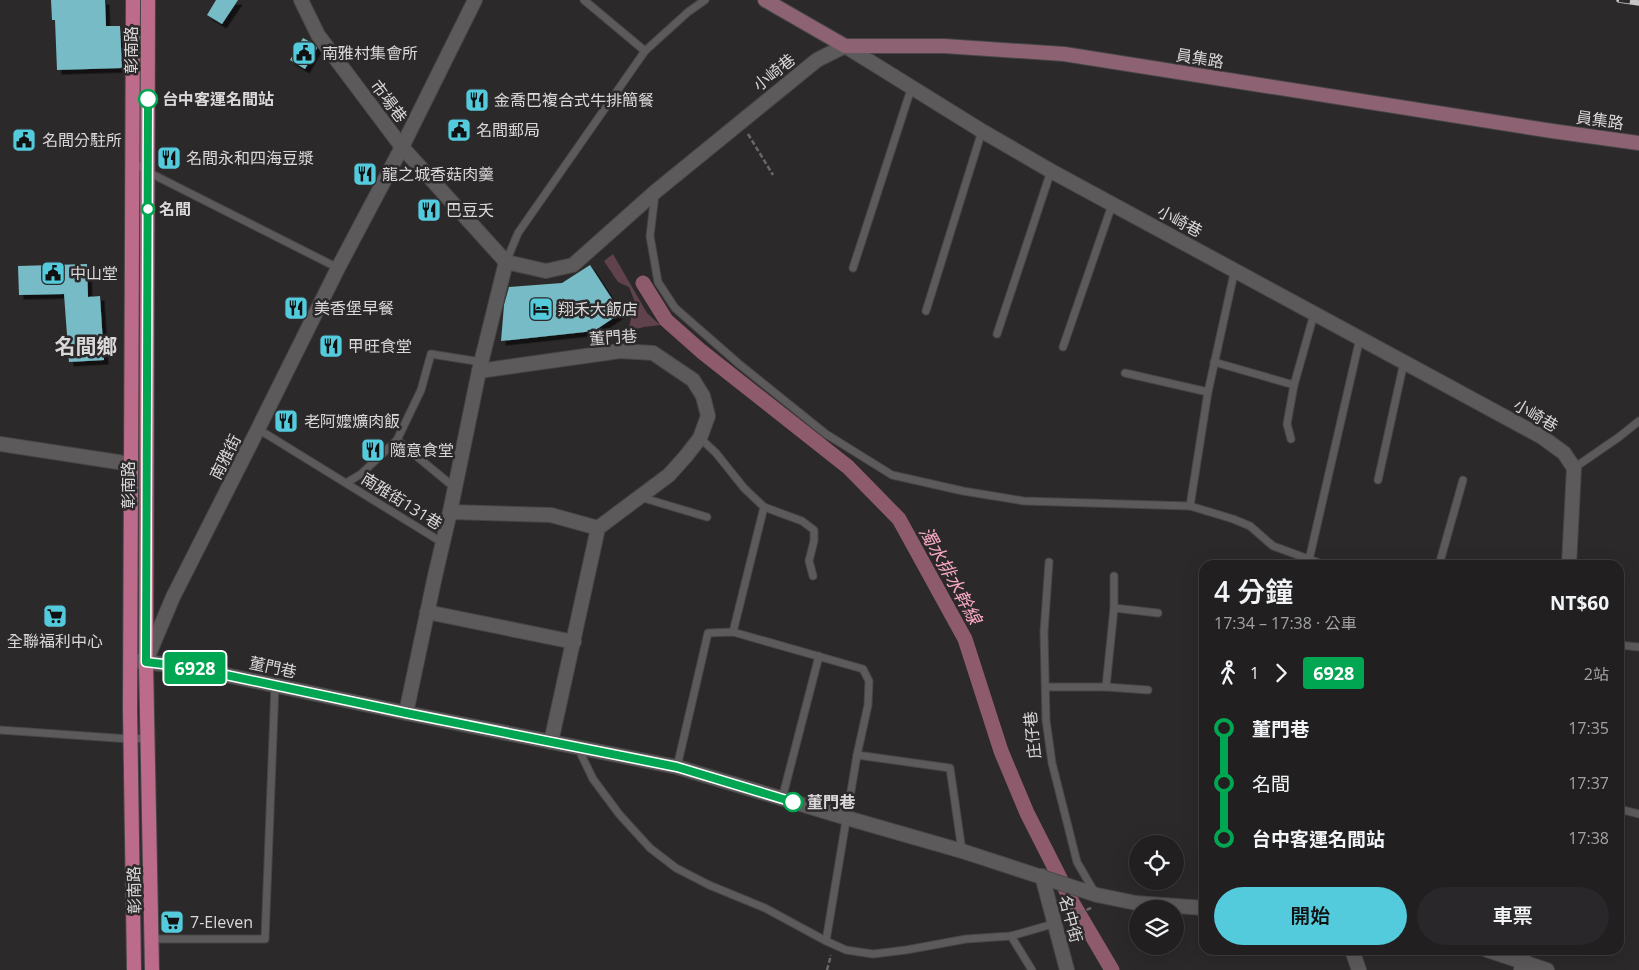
<!DOCTYPE html>
<html lang="zh-TW">
<meta charset="utf-8">
<style>
body{margin:0;font-family:"Open Sans","Noto Sans TC",sans-serif;background:#292729;color:#f1f3f6;height:100vh;display:flex;flex-direction:column;font-size:19px;white-space:nowrap}
*{box-sizing:border-box;margin:0}
p{font-size:16px;color:#a2a2a5}
.icon{flex:none;width:28px;height:28px;fill:none;stroke:currentColor;stroke-width:2;stroke-linecap:round;stroke-linejoin:round}
.map{position:relative;flex:1;overflow:hidden}
.side{position:absolute;left:1199px;top:560px;width:425px;height:395px;display:flex;flex-direction:column;background:#211f20;border-radius:15px;box-shadow:0 5px 20px #0002,0 0 0 1px #3e3d3e}
.side>*{flex:none}
.badge{padding:0 10px;border-radius:4px;font-size:18px;line-height:32px}
.fabs{position:absolute;left:1129px;top:835px;display:grid;gap:10px}
.fabs a{display:grid;place-items:center;width:55px;height:55px;border-radius:50%;background:#211f20;box-shadow:0 5px 20px #0002,0 0 0 1px #3e3d3e;font-size:25px}
.map>.badge{position:absolute;translate:-50% -50%;box-shadow:0 0 0 2px #fff}
.legs{display:flex;align-items:center;gap:8px;height:55px;padding:0 15px;font-size:16px}
.legs p{margin-inline-start:auto}
.head{display:flex;align-items:center;justify-content:space-between;height:85px;padding:0 15px}
h1{font-size:28px;font-weight:600;line-height:38px}
.primary-button{display:flex;gap:10px;margin-top:auto;padding:10px 15px}
.primary-button a{flex:1;height:58px;border-radius:30px;background:#54cadd;color:#111;font-size:20px;font-weight:600;line-height:58px;text-align:center}
.primary-button a+a{background:#292729;color:#f1f3f6}
ul{padding:0 15px;list-style:none}
li{display:flex;align-items:center;gap:18px;height:55px;font-size:19px}
li i{display:grid;place-items:center;width:8px;height:100%;margin:0 6px;background:currentColor}
li i::after{content:'';width:12px;height:12px;margin:-6px;border:4px solid;border-radius:50%;background:#211f20}
li p{margin-inline-start:auto}
li:first-child i{background:linear-gradient(#0000 50%,currentColor 0)}
li:last-child i{background:linear-gradient(currentColor 50%,#0000 0)}
.map>svg:first-child{display:block}
.green{fill:#60424c}
.lines{fill:none;stroke-linecap:round;stroke-linejoin:round}
.canal{stroke:#8e5b6c;stroke-width:15}
.building{fill:#77bbc6;filter:url(#shadow)}
.service-casing{stroke:#474546;stroke-width:9}
.minor-casing{stroke:#474546;stroke-width:16}
.tertiary-casing{stroke:#474546;stroke-width:16}
.secondary-casing{stroke:#474546;stroke-width:16}
.primary-casing{stroke:#474546;stroke-width:16}
.path{stroke:#696767;stroke-width:2.5;stroke-dasharray:5 2.5;stroke-linecap:butt}
.service{stroke:#5d5a5b;stroke-width:7}
.minor{stroke:#5d5a5b;stroke-width:14}
.tertiary{stroke:#5d5a5b;stroke-width:14}
.secondary{stroke:#8d6373;stroke-width:14}
.primary{stroke:#bd6b8a;stroke-width:14}
.rail-casing{stroke:#c7c5c5;stroke-width:5.5}
.rail{stroke:#2c292a;stroke-width:4;stroke-dasharray:11;stroke-linecap:butt}
.line-1-casing{stroke:#fff;stroke-width:11}
.line-1{stroke:#00a651;stroke-width:8}
.stop-1-dot{fill:#fff;stroke:#00a651;stroke-width:2.5}
.labels{text-anchor:middle;dominant-baseline:central;stroke-width:5;stroke-linejoin:round;paint-order:stroke}
.street-label{font-size:16px;fill:#dad8d8;stroke:#2c292a}
.poi-label{font-size:16px;fill:#dad8d8;stroke:#2c292a;text-anchor:start}
.stop-label{font-size:16px;font-weight:bold;fill:#dad8d8;stroke:#2c292a;text-anchor:start}
.water-label{font-size:18px;font-style:italic;fill:#faa9c4;stroke:#2c292a}
.district-label{font-size:21px;font-weight:bold;fill:#dad8d8;stroke:#2c292a}
</style>
<div class="map">
<svg width="1639" height="970" viewBox="0 0 1639 970">
<defs>
<filter id="shadow"><feDropShadow dx="4.5" dy="4.5" stdDeviation="0" flood-color="#0009"/></filter>
</defs>
<rect width="100%" height="100%" fill="#2c292a"/>
<!-- green -->
<path class="green" d="M 613,254 L 647,313 L 660,325 L 644,327 L 628,331 L 635,302 L 629,287 L 618,282 L 604,261 Z"/>
<g class="lines">
<!-- canal -->
<path class="canal" d="M 643,283 L 666,320 L 701,351 L 848,467 L 899,519 L 965,639 L 1001,751 L 1027,813 L 1072,902 L 1112,970"/>
</g>
<!-- building -->
<g class="building">
<path d="M 51,0 L 105,0 L 106,26 L 120,26 L 122,68 L 57,70 L 55,20 L 52,20 Z"/>
<path d="M 216,0 L 238,0 L 222,24 L 207,15 Z"/>
<path d="M 303,38 L 314,44 L 317,48 L 305,69 L 290,60 Z"/>
<path d="M 87,264 L 88,297 L 100,296 L 104,360 L 69,362 L 64,294 L 19,295 L 18,266 Z"/>
<path d="M 590,265 L 621,313 L 594,331 L 501,341 L 504,305 L 509,287 L 562,283 Z"/>
</g>
<g class="lines">
<!-- service casing -->
<g class="service-casing">
<g id="service">
<path d="M 584,0 L 645,51"/>
<path d="M 132,162 L 148,172 L 338,268"/>
<path d="M 655,194 L 650,236 L 658,282 L 675,308 L 739,364 L 826,434 L 892,475 L 963,491 L 1024,501 L 1190,506 L 1233,519 L 1250,526 L 1273,546 L 1325,565"/>
<path d="M 506,262 L 518,233 L 645,51 L 688,12 L 705,0"/>
<path d="M 853,268 L 912,86"/>
<path d="M 926,311 L 982,131"/>
<path d="M 997,334 L 1051,171"/>
<path d="M 1063,347 L 1112,205"/>
<path d="M 1214,362 L 1294,385 L 1314,314"/>
<path d="M 1125,373 L 1208,392"/>
<path d="M 258,429 L 443,543"/>
<path d="M 700,438 L 716,453 L 744,488 L 764,507 L 802,521 L 814,530 L 814,541 L 809,561 L 813,576"/>
<path d="M 1291,439 L 1287,424 L 1294,385"/>
<path d="M 397,440 L 455,488"/>
<path d="M 1574,468 L 1619,437 L 1639,421"/>
<path d="M 1378,480 L 1404,362"/>
<path d="M 346,483 L 361,474 L 397,440 L 421,390 L 431,354 L 481,362"/>
<path d="M 640,497 L 707,517"/>
<path d="M 1190,506 L 1208,392 L 1235,269"/>
<path d="M 1309,560 L 1360,338"/>
<path d="M 1049,562 L 1044,632 L 1046,720 L 1052,763 L 1077,862 L 1095,893"/>
<path d="M 1439,565 L 1463,480"/>
<path d="M 1114,608 L 1158,613"/>
<path d="M 733,632 L 764,507"/>
<path d="M 1619,645 L 1639,647"/>
<path d="M 1046,687 L 1106,687 L 1148,690"/>
<path d="M 1106,687 L 1114,608 L 1114,576"/>
<path d="M 0,730 L 130,739 L 148,738"/>
<path d="M 578,748 L 593,779 L 619,814 L 650,848 L 676,868 L 709,885 L 765,908 L 826,941 L 846,950 L 873,954 L 906,950 L 966,939 L 1011,936 L 1053,924"/>
<path d="M 857,755 L 950,768 L 962,851"/>
<path d="M 677,767 L 708,633 L 733,632 L 863,669 L 869,681 L 868,705 L 857,755 L 826,941"/>
<path d="M 782,799 L 819,656"/>
<path d="M 1619,809 L 1639,814"/>
<path d="M 1011,936 L 1032,970"/>
<path d="M 152,939 L 265,939 L 275,685"/>
</g>
</g>
<!-- minor casing -->
<g class="minor-casing">
<g id="minor">
<path d="M 301,0 L 318,35 L 402,147 L 506,262"/>
<path d="M 506,262 L 546,271 L 573,265 L 655,192 L 817,60 L 845,46 L 982,131 L 1051,171 L 1542,437 L 1564,453 L 1574,468 L 1569,565"/>
<path d="M 479,371 L 620,351 L 653,353 L 693,380 L 703,396 L 708,416 L 700,438 L 686,456 L 669,475 L 598,528 L 551,742"/>
<path d="M 0,444 L 131,464"/>
<path d="M 450,512 L 551,515 L 598,528"/>
<path d="M 427,612 L 574,642"/>
<path d="M 146,661 L 173,597 L 258,429 L 338,268 L 402,147 L 475,0"/>
<path d="M 406,713 L 435,576 L 450,512 L 479,371 L 506,262"/>
<path d="M 1042,876 L 1067,970"/>
<path d="M 1352,950 L 1359,970"/>
<path d="M 1521,970 L 1524,950"/>
</g>
</g>
<!-- tertiary casing -->
<g class="tertiary-casing">
<g id="tertiary">
<path d="M 135,661 L 188,667 L 406,713 L 677,767 L 847,818 L 962,851 L 1097,895 L 1136,903 L 1204,908"/>
<path d="M 1487,950 L 1547,970"/>
</g>
</g>
<!-- secondary casing -->
<g class="secondary-casing">
<path id="secondary" d="M 765,0 L 845,46 L 944,46 L 1064,54 L 1552,131 L 1639,143"/>
</g>
<!-- primary casing -->
<g class="primary-casing">
<g id="primary">
<path d="M 133,0 L 130,708 L 134,970"/>
<path d="M 148,0 L 146,662 L 152,970"/>
</g>
</g>
<!-- path -->
<g class="path">
<path d="M 748,134 L 773,175"/>
<path d="M 1066,919 L 1091,908"/>
<path d="M 827,970 L 831,955"/>
</g>
<!-- service -->
<use href="#service" class="service"/>
<!-- minor -->
<use href="#minor" class="minor"/>
<!-- tertiary -->
<use href="#tertiary" class="tertiary"/>
<!-- secondary -->
<use href="#secondary" class="secondary"/>
<!-- primary -->
<use href="#primary" class="primary"/>
<!-- rail casing -->
<g class="rail-casing">
<path id="rail" d="M 1619,0 L 1639,3"/>
</g>
<!-- rail -->
<use href="#rail" class="rail"/>
</g>
<g class="lines">
<!-- line-1 casing -->
<g class="line-1-casing">
<path id="line-1" d="M 148,99 L 146,662 L 188,667 L 406,713 L 677,767 L 793,802"/>
</g>
<!-- line-1 -->
<use href="#line-1" class="line-1"/>
</g>
<!-- icons -->
<defs>
<g id="civic-square" transform="scale(1.25)"><rect x="-9" y="-9" width="18" height="18" rx="4" fill="#54cadd" stroke="#2c292a"/><path d="M-.6-6.5H3V-4.5H.6V-3L4-1V1h2V6H-6V1h2V-1L-.6-3ZM-1.2 2.5V6h2.4V2.5Z" fill="#111"/></g>
<g id="restaurant-square" transform="scale(1.25)"><rect x="-9" y="-9" width="18" height="18" rx="4" fill="#54cadd" stroke="#2c292a"/><path d="M-5-6h1v4h1v-4h1v4h1v-4h1v5L-1.5 .5V6h-2V.5L-5-1ZM5-6V6H3V1.5H1.5Q1.5-4 5-6Z" fill="#111"/></g>
<g id="hotel-square" transform="scale(1.25)"><rect x="-9" y="-9" width="18" height="18" rx="4" fill="#54cadd" stroke="#2c292a"/><path d="M-6-4.5h1.5V1H6V5H4.5V3h-9V5H-6ZM-4 0a1.8 1.8 0 1 1 3.6 0ZM.5 0V-2.5h3Q6-2.5 6 0Z" fill="#111"/></g>
<g id="supermarket-square" transform="scale(1.25)"><rect x="-9" y="-9" width="18" height="18" rx="4" fill="#54cadd" stroke="#2c292a"/><path d="M-6-5.5h2.5l.6 2H6L4.5 2H-2.5L-4.4-4H-6ZM-1.5 3.2a1.3 1.3 0 1 0 .1 0ZM3 3.2a1.3 1.3 0 1 0 .1 0Z" fill="#111"/></g>
</defs>
<g fill-rule="evenodd">
<use href="#civic-square" x="304" y="53"/>
<use href="#restaurant-square" x="477" y="100"/>
<use href="#civic-square" x="459" y="130"/>
<use href="#civic-square" x="24" y="140"/>
<use href="#restaurant-square" x="169" y="158"/>
<use href="#restaurant-square" x="365" y="174"/>
<use href="#restaurant-square" x="429" y="210"/>
<use href="#civic-square" x="53" y="273"/>
<use href="#restaurant-square" x="296" y="308"/>
<use href="#hotel-square" x="541" y="309"/>
<use href="#restaurant-square" x="331" y="346"/>
<use href="#restaurant-square" x="286" y="421"/>
<use href="#restaurant-square" x="373" y="450"/>
<use href="#supermarket-square" x="55" y="616"/>
<use href="#supermarket-square" x="172" y="922"/>
</g>
<!-- markers -->
<g class="stop-1-dot">
<circle cx="148" cy="99" r="9"/>
<circle cx="148" cy="209" r="6"/>
<circle cx="793" cy="802" r="9"/>
</g>
<g class="labels">
<!-- street labels -->
<g class="street-label">
<text transform="translate(131 50) rotate(-90)">彰南路</text>
<text transform="translate(1200 58) rotate(9)">員集路</text>
<text transform="translate(774 72) rotate(-39)">小崎巷</text>
<text transform="translate(389 101) rotate(53)">市場巷</text>
<text transform="translate(1600 120) rotate(8)">員集路</text>
<text transform="translate(1180 221) rotate(28)">小崎巷</text>
<text transform="translate(613 337) rotate(-4)">董門巷</text>
<text transform="translate(1536 415) rotate(30)">小崎巷</text>
<text transform="translate(225 457) rotate(-63)">南雅街</text>
<text transform="translate(128 485) rotate(-90)">彰南路</text>
<text transform="translate(402 501) rotate(32)">南雅街131巷</text>
<text transform="translate(273 667) rotate(12)">董門巷</text>
<text transform="translate(1032 735) rotate(-96)">庄仔巷</text>
<text transform="translate(134 890) rotate(-91)">彰南路</text>
<text transform="translate(1071 919) rotate(75)">名中街</text>
</g>
<!-- poi labels -->
<g class="poi-label">
<text x="322" y="53">南雅村集會所</text>
<text x="494" y="100">金喬巴複合式牛排簡餐</text>
<text x="476" y="130">名間郵局</text>
<text x="42" y="140">名間分駐所</text>
<text x="186" y="158">名間永和四海豆漿</text>
<text x="382" y="174">龍之城香菇肉羹</text>
<text x="446" y="210">巴豆夭</text>
<text x="70" y="273">中山堂</text>
<text x="314" y="308">美香堡早餐</text>
<text x="558" y="309">翔禾大飯店</text>
<text x="348" y="346">甲旺食堂</text>
<text x="304" y="421">老阿嬤爌肉飯</text>
<text x="390" y="450">隨意食堂</text>
<text x="55" y="641" text-anchor="middle">全聯福利中心</text>
<text x="190" y="922">7-Eleven</text>
</g>
<!-- stop labels -->
<g class="stop-label">
<text x="162" y="99">台中客運名間站</text>
<text x="159" y="209">名間</text>
<text x="807" y="802">董門巷</text>
</g>
<!-- water labels -->
<g class="water-label">
<text transform="translate(951 575) rotate(61)">濁水排水幹線</text>
</g>
<!-- district labels -->
<g class="district-label">
<text x="86" y="346">名間鄉</text>
</g>
</g>
</svg>
<div class="fabs">
<a><svg class="icon" aria-label="locate" viewBox="0 0 24 24"><circle cx="12" cy="12" r="6"/><path d="M12 2v4M12 18v4M2 12h4M18 12h4"/></svg></a>
<a><svg class="icon" aria-label="layers" viewBox="0 0 24 24"><path d="M12 4l9 5-9 5-9-5zM3 14l9 5 9-5"/></svg></a>
</div>
<b class="badge" style="left:195px;top:668px;background:#00a651;color:#fff">6928</b>
<section class="side">
<div class="head"><div><h1>4 分鐘</h1><p>17:34 – 17:38 · 公車</p></div><b>NT$60</b></div>
<div class="legs"><svg class="icon" aria-label="walk" viewBox="0 0 24 24"><circle cx="13" cy="4" r="2"/><path d="M13 8l-2 6 4 7M11 14l-3 7M7 12l3-4h3l4 4"/></svg>1<svg class="icon" aria-label="forward" viewBox="0 0 24 24"><path d="M9 5l7 7-7 7"/></svg><b class="badge" style="background:#00a651;color:#fff">6928</b><p>2站</p></div>
<ul>
<li><i style="color:#00a651"></i><b>董門巷</b><p>17:35</p></li>
<li><i style="color:#00a651"></i><span>名間</span><p>17:37</p></li>
<li><i style="color:#00a651"></i><b>台中客運名間站</b><p>17:38</p></li>
</ul>
<div class="primary-button"><a>開始</a><a>車票</a></div>
</section>
</div>
